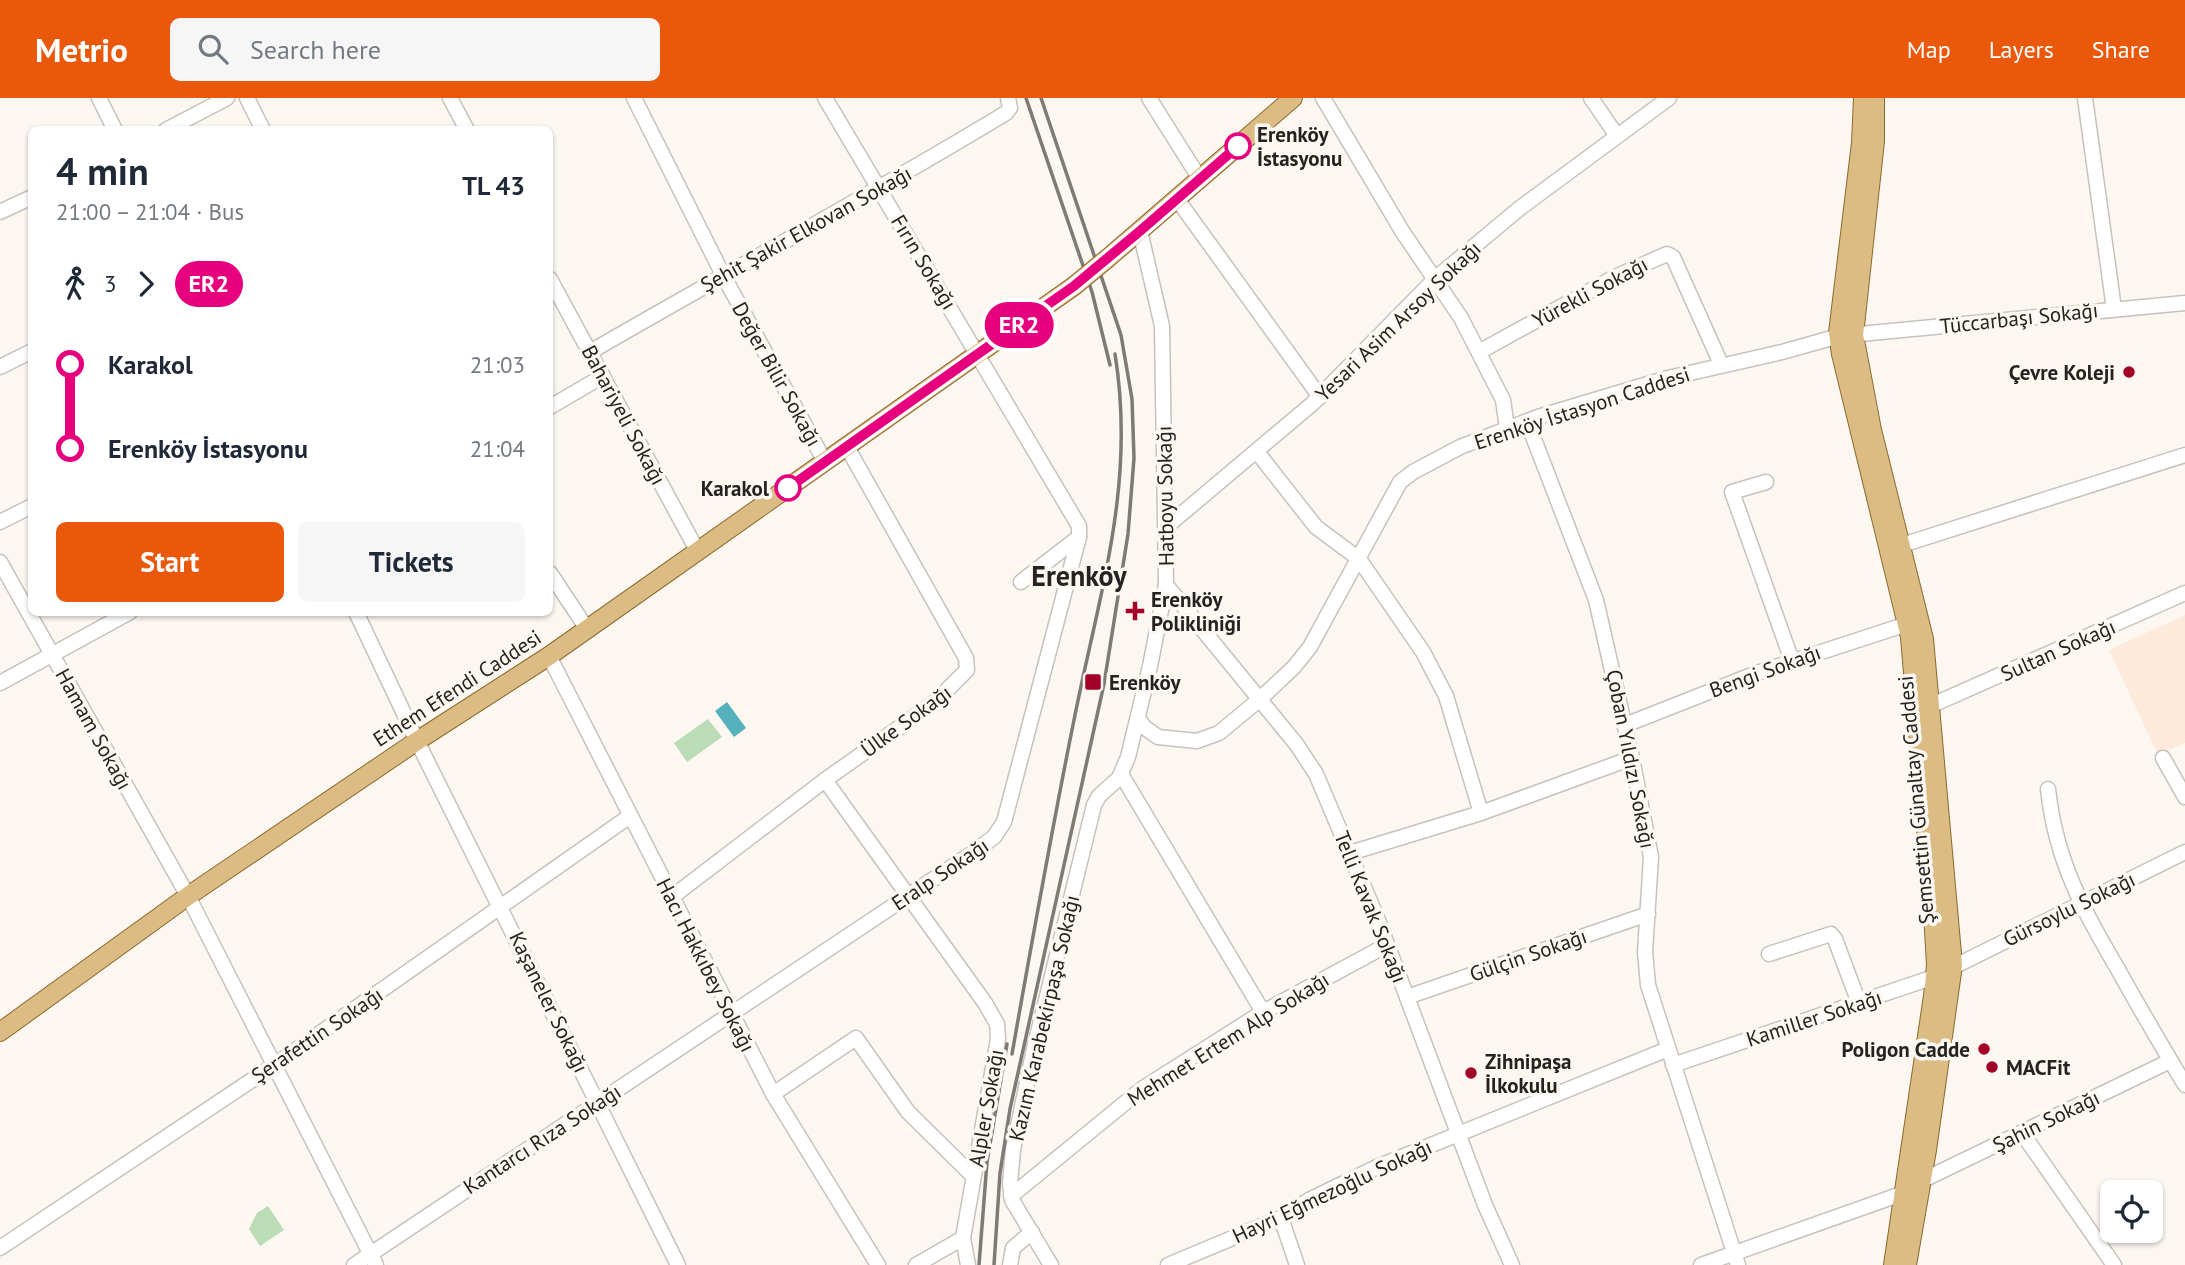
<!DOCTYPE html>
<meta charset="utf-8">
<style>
body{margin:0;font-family:"PT Sans",sans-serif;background:#f6f6f7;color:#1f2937;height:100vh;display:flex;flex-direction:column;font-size:26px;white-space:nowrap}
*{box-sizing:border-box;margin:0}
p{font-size:23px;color:#747a83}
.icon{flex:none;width:38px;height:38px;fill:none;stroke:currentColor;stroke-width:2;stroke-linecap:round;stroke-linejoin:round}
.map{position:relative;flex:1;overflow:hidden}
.drawer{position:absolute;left:28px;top:28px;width:525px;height:490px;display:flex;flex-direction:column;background:#fff;border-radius:10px;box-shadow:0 2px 5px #0004}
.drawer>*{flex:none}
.badge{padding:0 14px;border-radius:23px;font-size:24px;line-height:46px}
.tools{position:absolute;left:2100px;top:1082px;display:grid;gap:14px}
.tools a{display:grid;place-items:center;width:63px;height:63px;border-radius:10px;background:#fff;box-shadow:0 2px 5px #0004;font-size:35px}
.map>.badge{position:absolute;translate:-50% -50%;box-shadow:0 0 0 4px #fff}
.legs{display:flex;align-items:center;gap:10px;height:77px;padding:0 28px;font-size:23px}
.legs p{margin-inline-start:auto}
.summary{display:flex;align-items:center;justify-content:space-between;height:119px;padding:0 28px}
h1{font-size:38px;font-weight:800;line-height:52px}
.primary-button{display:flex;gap:14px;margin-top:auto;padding:14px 28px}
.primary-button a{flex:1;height:80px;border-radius:10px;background:#ea580c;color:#fff;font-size:28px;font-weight:800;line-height:80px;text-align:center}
.primary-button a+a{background:#f6f6f7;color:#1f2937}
ul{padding:0 28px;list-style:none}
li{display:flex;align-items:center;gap:24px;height:84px;font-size:26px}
li i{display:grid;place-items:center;width:10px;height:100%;margin:0 9px;background:currentColor}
li i::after{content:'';width:18px;height:18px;margin:-9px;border:5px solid;border-radius:50%;background:#fff}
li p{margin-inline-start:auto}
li:first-child i{background:linear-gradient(#0000 50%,currentColor 0)}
li:last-child i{background:linear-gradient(currentColor 50%,#0000 0)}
header{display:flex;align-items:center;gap:42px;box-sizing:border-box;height:98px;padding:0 35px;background:#ea580c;color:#fff}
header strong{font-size:33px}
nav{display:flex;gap:38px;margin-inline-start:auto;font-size:24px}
.search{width:490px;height:63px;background:#f6f6f7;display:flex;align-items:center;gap:18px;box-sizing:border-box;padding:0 24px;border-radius:10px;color:#747a83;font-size:26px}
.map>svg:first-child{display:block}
.medical{fill:#feeada}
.green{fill:#badcb6}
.water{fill:#55b2bc}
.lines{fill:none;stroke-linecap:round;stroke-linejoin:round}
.minor-casing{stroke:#c7c2bc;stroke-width:17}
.major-casing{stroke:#8c692d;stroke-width:20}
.minor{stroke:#fff;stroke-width:14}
.major{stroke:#dcbc85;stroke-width:18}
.rail{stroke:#7e7a77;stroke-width:3.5}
.major-bridge-casing{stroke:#8c692d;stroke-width:20;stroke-linecap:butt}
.major-bridge{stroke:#dcbc85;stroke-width:18}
.line-1-casing{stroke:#fff;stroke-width:16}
.line-1{stroke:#e6007e;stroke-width:10}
.stop-1-dot{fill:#fff;stroke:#e6007e;stroke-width:3.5}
.poi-dot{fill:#a20227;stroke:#fdf7f1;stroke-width:2.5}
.labels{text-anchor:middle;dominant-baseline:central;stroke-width:7;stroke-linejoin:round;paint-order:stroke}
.stop-label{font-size:21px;font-weight:bold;fill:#252321;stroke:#fdf7f1;text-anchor:start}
.street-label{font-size:21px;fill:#252321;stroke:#fdf7f1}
.poi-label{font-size:21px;font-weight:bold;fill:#252321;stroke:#fdf7f1;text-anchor:start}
.district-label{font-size:28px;font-weight:bold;fill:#252321;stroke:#fdf7f1}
</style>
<header>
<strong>Metrio</strong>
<div class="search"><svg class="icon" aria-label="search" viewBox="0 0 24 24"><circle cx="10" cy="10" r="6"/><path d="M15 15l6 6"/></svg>Search here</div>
<nav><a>Map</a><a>Layers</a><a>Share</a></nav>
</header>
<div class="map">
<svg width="2185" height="1167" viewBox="0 0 2185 1167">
<rect width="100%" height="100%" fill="#fdf7f1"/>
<!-- medical -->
<path class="medical" d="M 2185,517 L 2185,645 L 2158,657 L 2109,552 Z"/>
<!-- green -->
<g class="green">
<path d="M 708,621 L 722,639 L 687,664 L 674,645 Z"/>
<path d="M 268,1108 L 284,1132 L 260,1148 L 249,1131 L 257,1115 Z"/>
</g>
<!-- water -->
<path class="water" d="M 727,604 L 746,630 L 734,639 L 715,613 Z"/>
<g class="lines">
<!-- minor casing -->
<g class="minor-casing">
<g id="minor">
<path d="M 99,0 L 115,32"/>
<path d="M 247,0 L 263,32"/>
<path d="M 450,0 L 467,32"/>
<path d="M 634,0 L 723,177 L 825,364"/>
<path d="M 1149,0 L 1200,81"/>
<path d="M 1323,0 L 1402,133 L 1461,220 L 1503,302 L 1507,330"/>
<path d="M 1591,0 L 1617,38"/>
<path d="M 2085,0 L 2114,211"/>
<path d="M 166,32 L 227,0"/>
<path d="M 1177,101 L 1320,299"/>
<path d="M 0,114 L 32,99"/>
<path d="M 550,181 L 698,454"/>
<path d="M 590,254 C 728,174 869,98 1006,15 L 1010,10 L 1008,0"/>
<path d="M 1479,254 L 1615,179 L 1667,156 L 1673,159 L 1721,266"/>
<path d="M 0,269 L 32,253"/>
<path d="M 550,309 L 603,278"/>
<path d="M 1527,323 L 1596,502 L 1632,660 L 1651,759 L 1645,854 L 1648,887 L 1738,1167"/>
<path d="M 1257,354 L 1316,429 L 1359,461 L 1423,554 L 1446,598 L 1481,715"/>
<path d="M 1766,384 L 1732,394 L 1792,563"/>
<path d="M 0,424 L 32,408"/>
<path d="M 1166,429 L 1312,306 L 1436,180 L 1520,110 L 1669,0"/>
<path d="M 1902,447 L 2185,357"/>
<path d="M 0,464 L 188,798 L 376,1167"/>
<path d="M 550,475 L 587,531"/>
<path d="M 1021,484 L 1079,439"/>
<path d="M 1166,487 L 1297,647 L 1316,676 L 1378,822 L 1485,1107 L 1512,1167"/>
<path d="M 356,514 L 417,643 L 678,1167"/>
<path d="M 549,558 L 773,996 L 878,1167"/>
<path d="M 0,585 L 130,514"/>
<path d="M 1930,608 L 2185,495"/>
<path d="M 1138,620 L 1144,629 L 1158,639 L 1197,643 L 1219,635 L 1260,601 L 1294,569 L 1310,549 L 1400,384 L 1413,374 L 1460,349 L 1538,319 L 1668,280 L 1782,254 L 1839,238 L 2185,205"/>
<path d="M 1625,627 L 1757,575 L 1907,526"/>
<path d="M 2163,660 L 2185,699"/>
<path d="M 1121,676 L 1263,914"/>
<path d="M 825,682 L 985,905 L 997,926 L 998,941 L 963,1140 L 968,1167"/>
<path d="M 2048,691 C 2056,765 2084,813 2120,875 C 2141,913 2163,950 2185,987"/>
<path d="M 1350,755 L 1481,715 L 1632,660"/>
<path d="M 672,799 L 825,682 L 934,605 L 967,572 L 966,560 L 847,349"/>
<path d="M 1769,856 L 1831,836 L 1835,841 L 1859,905"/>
<path d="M 1407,899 L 1648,816"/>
<path d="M 1673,967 L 1931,880 L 2185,754"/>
<path d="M 773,996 L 856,940 L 908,1014 L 973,1078"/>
<path d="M 2022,1035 L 2114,1167"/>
<path d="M 1921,1083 L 2170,963"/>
<path d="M 1011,1098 L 1142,991 L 1263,914 L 1387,847"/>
<path d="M 1281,1120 L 1297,1167"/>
<path d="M 0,1150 L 276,966 L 630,718"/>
<path d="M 354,1167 L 971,756 L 994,739 L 1004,724 L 1079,439 L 1079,428 L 825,0"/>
<path d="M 916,1167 L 963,1140"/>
<path d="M 1010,1167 L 1013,1150 L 1032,1134"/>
<path d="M 1051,1167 L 1012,1102 L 1010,1085 L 1013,1052 L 1034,951 L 1094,707 L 1099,698 L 1119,680 L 1128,659 L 1150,568 L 1166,487 L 1162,228 L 1140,133"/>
<path d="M 1168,1167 L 1285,1118 L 1309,1102 L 1377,1069 L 1668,951"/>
<path d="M 1701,1167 L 1904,1095 L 1911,1096"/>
</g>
</g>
<!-- major casing -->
<g class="major-casing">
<g id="major">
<path d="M 1863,0 L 1861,45 L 1838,235 L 1841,256 L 1910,539 L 1933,815 L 1936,867 L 1933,898 L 1893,1167"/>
<path d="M 1875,0 L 1875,43 L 1854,237 L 1872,332 L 1924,541 L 1953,867 L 1927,1052 L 1907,1167"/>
<path d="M 1108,160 L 1293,0"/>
<path d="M 0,934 L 188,798 L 417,643 L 549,558 L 1074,188"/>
</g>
</g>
<!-- minor -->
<use href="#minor" class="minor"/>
<!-- major -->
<use href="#major" class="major"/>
<!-- rail -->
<g class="rail">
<path d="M 1026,0 L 1092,194 L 1110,267"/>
<path d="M 1012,956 C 1032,843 1052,730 1075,617 C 1100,493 1136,385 1115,256"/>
<path d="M 979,1167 L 987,1064 L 1007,946"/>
<path d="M 994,1167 L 1000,1075 L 1010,1011 L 1104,586 L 1128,436 L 1134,360 L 1132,301 L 1121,237 L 1041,0"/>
</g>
<!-- major-bridge casing -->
<g class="major-bridge-casing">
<path id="major-bridge" d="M 1074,188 L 1108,160"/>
</g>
<!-- major-bridge -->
<use href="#major-bridge" class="major-bridge"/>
</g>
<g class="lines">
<!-- line-1 casing -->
<g class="line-1-casing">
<path id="line-1" d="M 788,390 L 1074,188 L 1140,133 L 1238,48"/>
</g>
<!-- line-1 -->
<use href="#line-1" class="line-1"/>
</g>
<!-- markers -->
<g class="stop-1-dot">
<circle cx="1238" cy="48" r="12"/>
<circle cx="788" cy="390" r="12"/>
</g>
<g class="poi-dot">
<circle cx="2129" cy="274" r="7"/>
<path d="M1131.5 502.5h7v7h7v7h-7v7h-7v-7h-7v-7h7z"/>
<rect x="1084" y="575" width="18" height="18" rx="3.5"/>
<circle cx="1984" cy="951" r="7"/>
<circle cx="1992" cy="969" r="7"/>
<circle cx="1471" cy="975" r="7"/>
</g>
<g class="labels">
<!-- stop labels -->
<g class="stop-label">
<text x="1257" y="36">Erenköy<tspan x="1257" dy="24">İstasyonu</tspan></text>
<text x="769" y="390" text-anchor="end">Karakol</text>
</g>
<!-- street labels -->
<g class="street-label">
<text transform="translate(806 131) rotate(-29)">Şehit Şakir Elkovan Sokağı</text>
<text transform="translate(924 164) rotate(59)">Fırın Sokağı</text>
<text transform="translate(1590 194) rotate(-28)">Yürekli Sokağı</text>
<text transform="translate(2019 220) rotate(-6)">Tüccarbaşı Sokağı</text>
<text transform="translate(1398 223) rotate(-44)">Yesari Asim Arsoy Sokağı</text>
<text transform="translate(777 276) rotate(61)">Değer Bilir Sokağı</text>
<text transform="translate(1582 310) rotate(-18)">Erenköy İstasyon Caddesi</text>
<text transform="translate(624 317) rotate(62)">Bahariyeli Sokağı</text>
<text transform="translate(1165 398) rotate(-91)">Hatboyu Sokağı</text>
<text transform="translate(2058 552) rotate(-24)">Sultan Sokağı</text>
<text transform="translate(1765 573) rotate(-20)">Bengi Sokağı</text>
<text transform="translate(457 590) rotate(-33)">Ethem Efendi Caddesi</text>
<text transform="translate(906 623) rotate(-36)">Ülke Sokağı</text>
<text transform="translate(94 631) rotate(61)">Hamam Sokağı</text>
<text transform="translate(1631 661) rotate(79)">Çoban Yıldızı Sokağı</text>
<text transform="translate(1916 702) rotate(-95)">Şemsettin Günaltay Caddesi</text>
<text transform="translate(940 776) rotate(-34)">Eralp Sokağı</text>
<text transform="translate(1371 809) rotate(68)">Telli Kavak Sokağı</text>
<text transform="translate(2069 811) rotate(-26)">Gürsoylu Sokağı</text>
<text transform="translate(1528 857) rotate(-19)">Gülçin Sokağı</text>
<text transform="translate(706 867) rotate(63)">Hacı Hakkıbey Sokağı</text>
<text transform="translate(549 904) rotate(64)">Kaşaneler Sokağı</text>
<text transform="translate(1044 920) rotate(-77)">Kazım Karabekirpaşa Sokağı</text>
<text transform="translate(1814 920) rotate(-18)">Kamiller Sokağı</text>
<text transform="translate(317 937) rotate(-34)">Şerafettin Sokağı</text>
<text transform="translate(1228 941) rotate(-32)">Mehmet Ertem Alp Sokağı</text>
<text transform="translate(986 1010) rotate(-80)">Alpler Sokağı</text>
<text transform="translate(2046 1023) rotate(-26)">Şahin Sokağı</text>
<text transform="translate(542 1041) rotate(-33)">Kantarcı Rıza Sokağı</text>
<text transform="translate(1332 1093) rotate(-25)">Hayri Eğmezoğlu Sokağı</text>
</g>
<!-- poi labels -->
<g class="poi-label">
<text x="2115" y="274" text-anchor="end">Çevre Koleji</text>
<text x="1151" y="501">Erenköy<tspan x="1151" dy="24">Polikliniği</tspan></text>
<text x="1109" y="584">Erenköy</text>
<text x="1970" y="951" text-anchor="end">Poligon Cadde</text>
<text x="1485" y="963">Zihnipaşa<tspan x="1485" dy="24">İlkokulu</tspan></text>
<text x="2006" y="969">MACFit</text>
</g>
<!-- district labels -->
<g class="district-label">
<text x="1079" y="477">Erenköy</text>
</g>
</g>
</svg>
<div class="tools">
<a><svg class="icon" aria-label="locate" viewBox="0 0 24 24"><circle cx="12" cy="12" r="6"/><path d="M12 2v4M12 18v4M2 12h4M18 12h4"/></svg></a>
</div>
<b class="badge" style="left:1019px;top:227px;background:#e6007e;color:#fff">ER2</b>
<section class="drawer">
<div class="summary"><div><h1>4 min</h1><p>21:00 – 21:04 · Bus</p></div><b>TL 43</b></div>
<div class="legs"><svg class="icon" aria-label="walk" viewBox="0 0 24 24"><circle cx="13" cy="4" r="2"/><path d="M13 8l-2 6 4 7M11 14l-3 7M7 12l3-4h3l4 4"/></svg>3<svg class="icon" aria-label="forward" viewBox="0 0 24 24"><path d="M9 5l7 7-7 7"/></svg><b class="badge" style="background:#e6007e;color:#fff">ER2</b></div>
<ul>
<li><i style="color:#e6007e"></i><b>Karakol</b><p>21:03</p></li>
<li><i style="color:#e6007e"></i><b>Erenköy İstasyonu</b><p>21:04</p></li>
</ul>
<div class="primary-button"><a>Start</a><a>Tickets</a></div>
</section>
</div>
